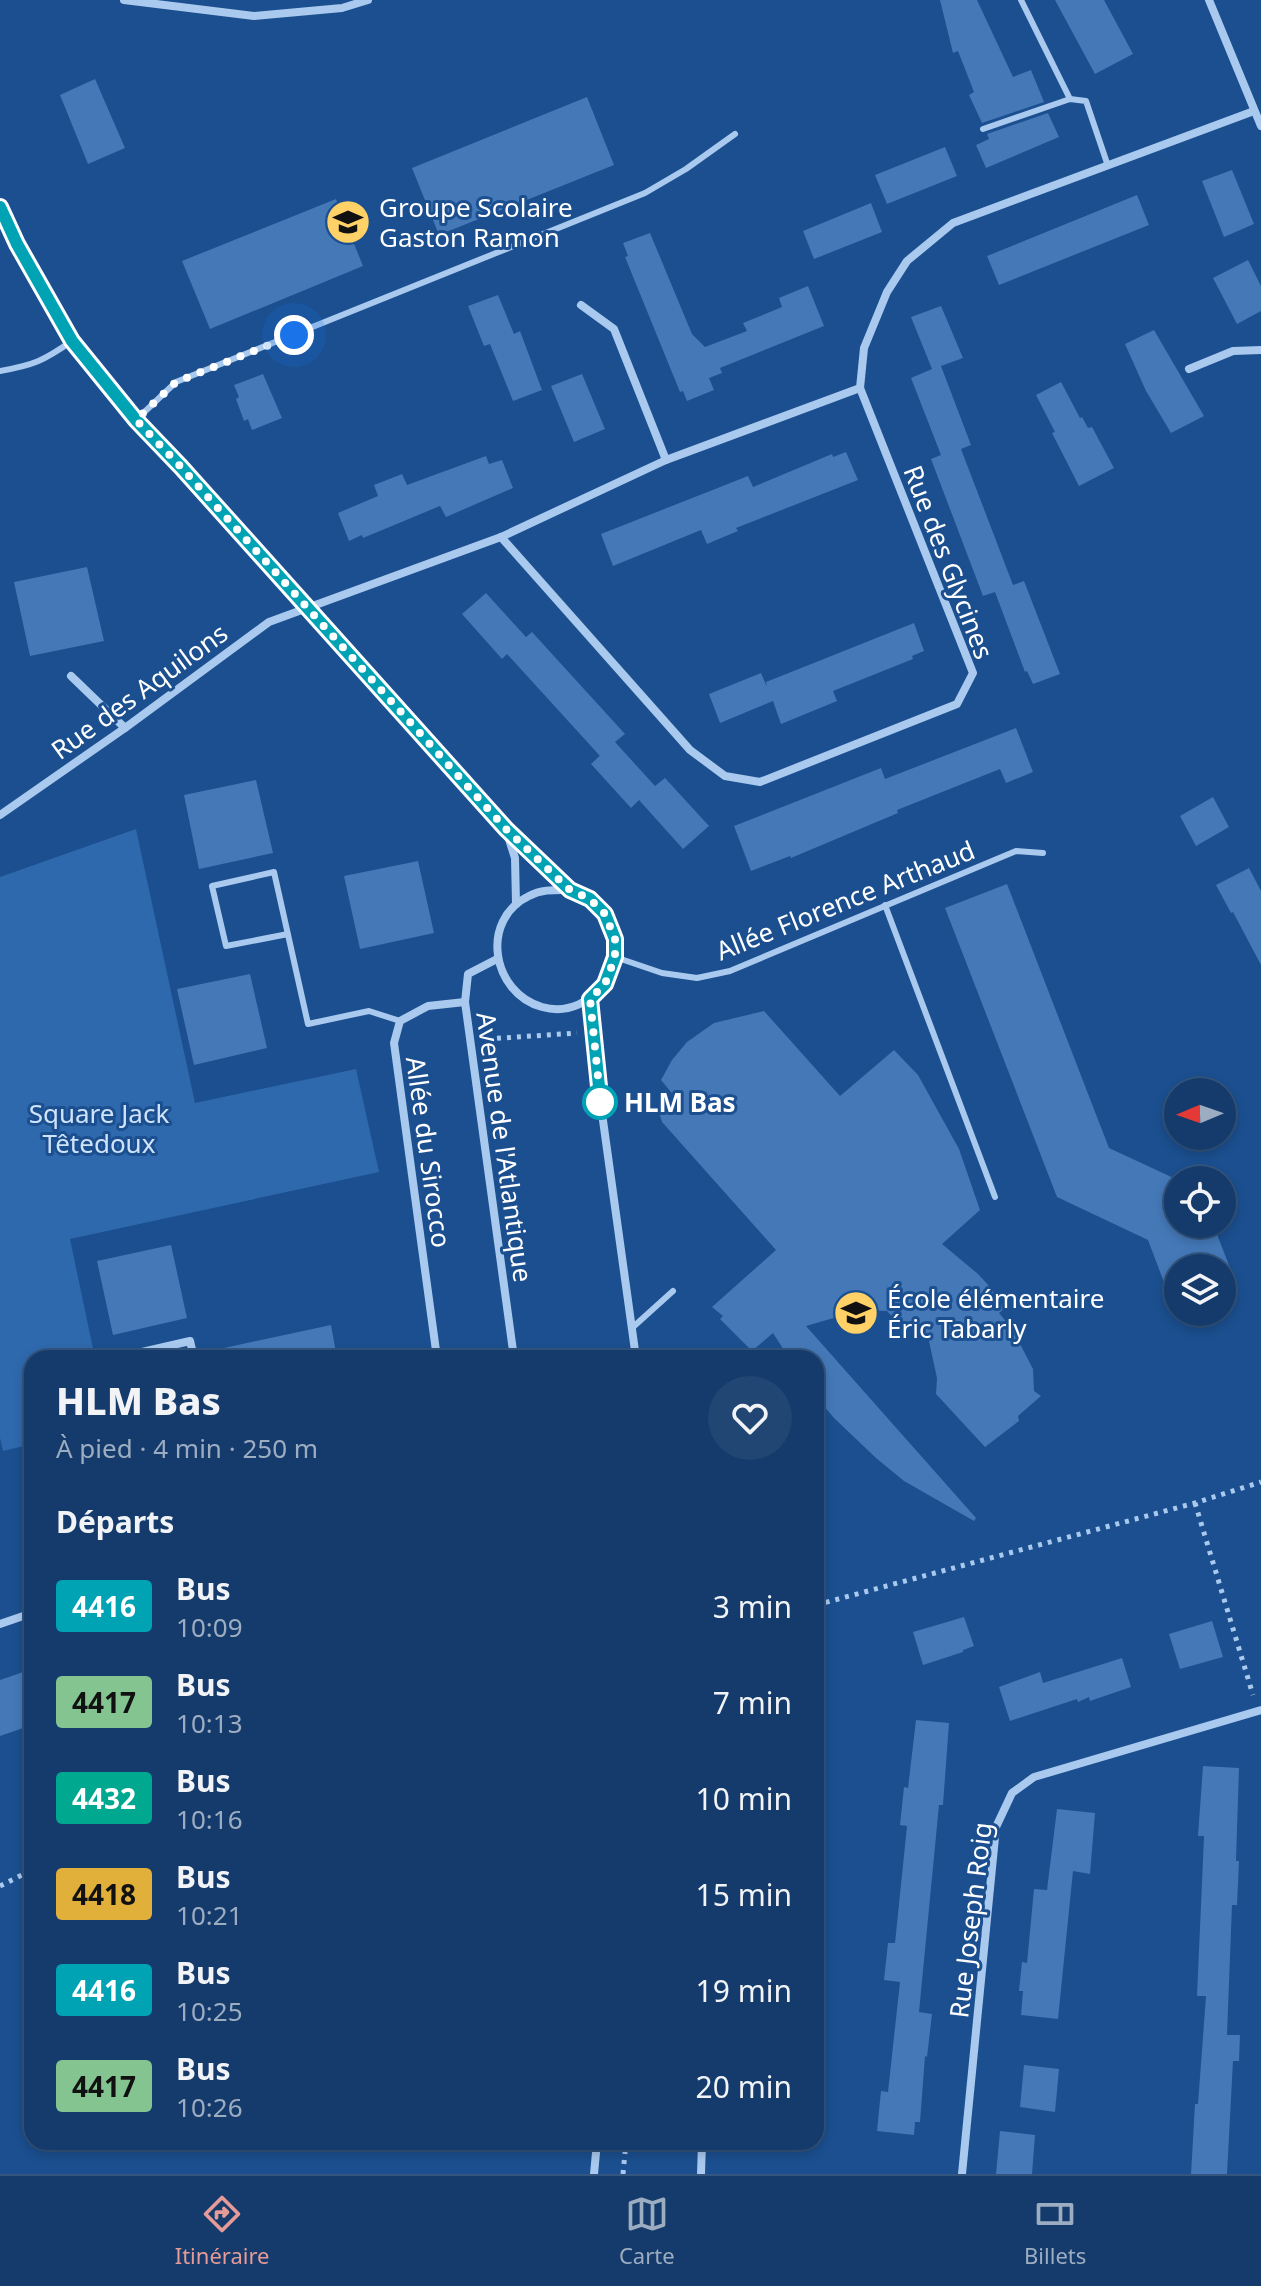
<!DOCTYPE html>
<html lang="fr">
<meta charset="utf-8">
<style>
body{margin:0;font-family:"Noto Sans",sans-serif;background:#214673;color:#f1f3f6;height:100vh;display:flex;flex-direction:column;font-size:30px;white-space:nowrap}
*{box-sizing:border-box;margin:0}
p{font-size:26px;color:#9dadc1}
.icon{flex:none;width:44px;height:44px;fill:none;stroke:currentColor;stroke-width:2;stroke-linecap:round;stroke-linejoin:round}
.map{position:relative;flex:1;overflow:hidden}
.sheet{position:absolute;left:24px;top:1350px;width:800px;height:800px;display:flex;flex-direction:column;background:#143b6b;border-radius:24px;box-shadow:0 4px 12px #0003,0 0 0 2px #33557e}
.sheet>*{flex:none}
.badge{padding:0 16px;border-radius:6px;font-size:28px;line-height:52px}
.needle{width:52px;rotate:268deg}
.fabs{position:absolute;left:1164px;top:1078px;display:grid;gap:16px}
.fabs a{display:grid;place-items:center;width:72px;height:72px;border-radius:50%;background:#143b6b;box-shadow:0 4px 12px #0003,0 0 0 2px #33557e;font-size:40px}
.you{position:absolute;width:40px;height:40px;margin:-20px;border:6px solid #fff;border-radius:50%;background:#1a73e8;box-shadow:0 0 0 12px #1a73e833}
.map>.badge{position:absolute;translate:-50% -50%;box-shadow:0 0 0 4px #fff}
h2{padding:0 32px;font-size:30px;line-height:72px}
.round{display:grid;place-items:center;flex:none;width:84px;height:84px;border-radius:42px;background:#214673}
.overview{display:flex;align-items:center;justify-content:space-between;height:136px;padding:0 32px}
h1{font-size:38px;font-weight:800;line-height:60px}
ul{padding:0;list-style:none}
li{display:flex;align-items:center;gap:24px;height:96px;padding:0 32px}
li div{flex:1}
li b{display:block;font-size:30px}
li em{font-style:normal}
li .badge{min-width:88px;font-weight:700;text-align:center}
.tab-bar{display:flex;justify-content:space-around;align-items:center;height:112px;border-top:2px solid #33557e;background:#143b6b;font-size:22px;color:#9dadc1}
.tab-bar a{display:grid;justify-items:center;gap:4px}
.tab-bar .on{color:#e69b98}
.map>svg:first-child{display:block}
.green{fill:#2e69ad}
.building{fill:#4478b7}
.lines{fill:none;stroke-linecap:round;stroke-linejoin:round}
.path{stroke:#a9c9ee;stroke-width:5;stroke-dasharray:4 6;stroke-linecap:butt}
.service{stroke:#a9c9ee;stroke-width:6}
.minor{stroke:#a9c9ee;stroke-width:8}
.line-casing{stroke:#fff;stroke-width:18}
.line{stroke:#00a3b4;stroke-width:12}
.walk{stroke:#fff;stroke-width:8;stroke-dasharray:0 14.4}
.stop-dot{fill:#fff;stroke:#00a3b4;stroke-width:4}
.labels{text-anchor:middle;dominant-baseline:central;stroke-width:6;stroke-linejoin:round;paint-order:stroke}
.poi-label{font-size:26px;fill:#fff;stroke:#1b4f8f;text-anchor:start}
.street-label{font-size:26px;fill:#fff;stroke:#1b4f8f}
.stop-label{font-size:26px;font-weight:bold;fill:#fff;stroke:#1b4f8f;text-anchor:start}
.park-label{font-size:26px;fill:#cfe3fa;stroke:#1b4f8f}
</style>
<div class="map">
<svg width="1261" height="2174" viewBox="0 0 1261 2174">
<rect width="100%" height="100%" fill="#1b4f8f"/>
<!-- green -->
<path class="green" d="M 136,829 L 195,1103 L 356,1069 L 379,1172 L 70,1239 L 95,1358 L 32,1358 L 32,1444 L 3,1451 L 0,1438 L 0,877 Z"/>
<!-- building -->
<g class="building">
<path d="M 940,0 L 977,0 L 1013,77 L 1031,70 L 1044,102 L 982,123 L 969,95 L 974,92 L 958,51 L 953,53 Z"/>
<path d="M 1055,0 L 1104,0 L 1133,54 L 1095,74 Z"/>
<path d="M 95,79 L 125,148 L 88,164 L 60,95 Z"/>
<path d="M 587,97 L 614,165 L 439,235 L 412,168 Z"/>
<path d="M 1048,113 L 1059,137 L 986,168 L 976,145 L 989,139 L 987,134 Z"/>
<path d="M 945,147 L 957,176 L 887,204 L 875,175 Z"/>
<path d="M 1232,170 L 1254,224 L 1224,237 L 1202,181 Z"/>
<path d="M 1137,195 L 1149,225 L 999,285 L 987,256 Z"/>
<path d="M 336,199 L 363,266 L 210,329 L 182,261 Z"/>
<path d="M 871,203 L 882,232 L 814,259 L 803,231 Z"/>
<path d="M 650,233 L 692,334 L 705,347 L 747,331 L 743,323 L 782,307 L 779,298 L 808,286 L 824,326 L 720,368 L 722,373 L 709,378 L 714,390 L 687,401 L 683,391 L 680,392 L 625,257 L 628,256 L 623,243 Z"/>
<path d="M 1248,260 L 1261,286 L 1261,311 L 1237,324 L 1213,278 Z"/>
<path d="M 498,295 L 514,334 L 520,331 L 542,390 L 513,401 L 490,344 L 484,346 L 468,306 Z"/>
<path d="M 941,306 L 963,358 L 941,366 L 971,445 L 961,449 L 1013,585 L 1024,581 L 1060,674 L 1033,684 L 1027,671 L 1025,672 L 995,592 L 983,596 L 931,459 L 941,455 L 911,378 L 932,369 L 911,317 Z"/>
<path d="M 1154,330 L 1204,416 L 1171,433 L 1146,391 L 1125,344 Z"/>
<path d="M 263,374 L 282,418 L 252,430 L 248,419 L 244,421 L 236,399 L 239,397 L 234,385 Z"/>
<path d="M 582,374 L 605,429 L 574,442 L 551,386 Z"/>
<path d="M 1061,382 L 1080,418 L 1082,417 L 1088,428 L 1092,427 L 1114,468 L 1079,486 L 1052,433 L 1055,432 L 1036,395 Z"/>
<path d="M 846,452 L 858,480 L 736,528 L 738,531 L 707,544 L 701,530 L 613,566 L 601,534 L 748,476 L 753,487 L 832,454 L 833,457 Z"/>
<path d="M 486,456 L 489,464 L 502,460 L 513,488 L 446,517 L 440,506 L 363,538 L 362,535 L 349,541 L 338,513 L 378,496 L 374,485 L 402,474 L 407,485 Z"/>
<path d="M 87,567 L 104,641 L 30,656 L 14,582 Z"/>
<path d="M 486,593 L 526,637 L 532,632 L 625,734 L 615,742 L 655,786 L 665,778 L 709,826 L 683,849 L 639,800 L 631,808 L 591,764 L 607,749 L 600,756 L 507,654 L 502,659 L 462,614 Z"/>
<path d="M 914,623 L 924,651 L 912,656 L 913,659 L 833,691 L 837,701 L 781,724 L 773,701 L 720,723 L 709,694 L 761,673 L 767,687 L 766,682 Z"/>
<path d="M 1016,728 L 1033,772 L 1006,783 L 1000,769 L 897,810 L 898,813 L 791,858 L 790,856 L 751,871 L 734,826 L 881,768 L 885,779 Z"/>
<path d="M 256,780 L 273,853 L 199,869 L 184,795 Z"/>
<path d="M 1213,797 L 1229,827 L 1196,846 L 1180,816 Z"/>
<path d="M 418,861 L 434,933 L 360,949 L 344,876 Z"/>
<path d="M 1249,868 L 1261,891 L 1261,965 L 1233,912 L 1231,913 L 1216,885 Z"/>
<path d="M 1007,884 L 1109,1148 L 1178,1180 L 1178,1224 L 1213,1224 L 1230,1268 L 1178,1268 L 1178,1314 L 1176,1314 L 1148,1240 L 1057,1197 L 945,908 Z"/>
<path d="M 250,974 L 267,1048 L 194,1065 L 177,989 Z"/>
<path d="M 764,1011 L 840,1096 L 894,1050 L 918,1075 L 959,1149 L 980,1210 L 942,1244 L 978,1274 L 991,1288 L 1004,1309 L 999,1313 L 1021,1340 L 1019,1342 L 1033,1369 L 1034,1391 L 1041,1396 L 1018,1416 L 1019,1421 L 985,1447 L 936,1394 L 937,1378 L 928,1337 L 917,1322 L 898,1323 L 887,1311 L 861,1310 L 806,1326 L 976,1518 L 974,1521 L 904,1481 L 876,1458 L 834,1418 L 816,1397 L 816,1358 L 789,1358 L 773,1333 L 752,1351 L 720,1319 L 723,1316 L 712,1307 L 776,1250 L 662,1122 L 659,1112 L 675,1097 L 661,1080 L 672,1060 L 687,1042 L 714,1023 Z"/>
<path d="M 171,1245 L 187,1318 L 113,1335 L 97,1261 Z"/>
<path d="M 331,1325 L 337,1358 L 225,1358 L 224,1348 Z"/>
<path d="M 964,1617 L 974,1646 L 963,1650 L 963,1652 L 923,1665 L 913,1632 Z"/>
<path d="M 1212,1621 L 1223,1657 L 1180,1669 L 1169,1634 Z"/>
<path d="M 1122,1658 L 1131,1687 L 1090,1701 L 1089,1697 L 1078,1702 L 1077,1699 L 1010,1721 L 999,1687 L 1040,1672 L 1043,1683 Z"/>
<path d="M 32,1669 L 32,1725 L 0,1736 L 0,1680 Z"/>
<path d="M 916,1720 L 949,1723 L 943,1805 L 939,1805 L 919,2012 L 932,2014 L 927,2057 L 925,2056 L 920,2122 L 915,2122 L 914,2135 L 877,2131 L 881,2091 L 888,2092 L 900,1982 L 884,1980 L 888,1943 L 895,1943 L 907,1826 L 900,1825 L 904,1787 L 908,1788 Z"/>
<path d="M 1203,1766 L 1239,1768 L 1236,1861 L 1239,1861 L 1237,1905 L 1232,1905 L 1227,2035 L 1240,2035 L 1239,2061 L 1233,2061 L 1227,2174 L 1191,2174 L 1195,2104 L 1198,2104 L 1206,1996 L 1197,1996 L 1204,1836 L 1198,1836 Z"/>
<path d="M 1057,1809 L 1095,1813 L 1090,1874 L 1073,1871 L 1058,2019 L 1021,2015 L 1023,1991 L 1019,1991 L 1022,1962 L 1027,1963 L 1034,1889 L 1047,1890 Z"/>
<path d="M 1024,2065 L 1059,2069 L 1055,2112 L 1020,2107 Z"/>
<path d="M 1000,2131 L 1035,2135 L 1032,2174 L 996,2174 Z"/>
</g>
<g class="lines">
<!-- path -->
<g class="path">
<path d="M 487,1039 L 577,1033"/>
<path d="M 1195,1503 L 1253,1695"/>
<path d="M 816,1605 L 1195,1503 L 1261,1482"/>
<path d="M 0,1886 L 32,1870"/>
<path d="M 623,2174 L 626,2142"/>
</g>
<!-- service -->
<g class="service">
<path d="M 1021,0 L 1070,99"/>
<path d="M 983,129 L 1070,99 L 1086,101 L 1108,166"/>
<path d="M 0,371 C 34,365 43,361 72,341"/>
<path d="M 136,420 L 176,382 L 645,193 L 686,169 L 735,134"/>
<path d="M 885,905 L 995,1197"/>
<path d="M 288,934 L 226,946 L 212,886 L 274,872 L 308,1024 L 369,1011 L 400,1021"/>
<path d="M 615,957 L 662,973 L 697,978 L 730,971 L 1016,851 L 1043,853"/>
<path d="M 632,1328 L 673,1291"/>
<path d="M 710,1358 L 716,1352"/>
</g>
<!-- minor -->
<g class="minor">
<path d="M 124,0 L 254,16 L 342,8 L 368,0"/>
<path d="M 1209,0 L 1261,126"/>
<path d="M 0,207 C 20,251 44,302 72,342 C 104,387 143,427 181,467 C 288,587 394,710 505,827 C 518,842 534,855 548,869 C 555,876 562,885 570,890 C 582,899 595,901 604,914 C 634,956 595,1022 542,1007 C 492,993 479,920 529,896 C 542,889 555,890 570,890"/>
<path d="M 581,305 L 614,329 L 666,460"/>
<path d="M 1189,369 L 1233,351 L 1261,350"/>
<path d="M 501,537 L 690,750 L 725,776 L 760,782 L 957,704 L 973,673 L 860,388 L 864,348 L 887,292 L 907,261 L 953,223 L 1254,111"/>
<path d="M 71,676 L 125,728"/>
<path d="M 0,815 L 125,728 L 269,622 L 501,537 L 666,460 L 860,388"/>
<path d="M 506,830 L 515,858 L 516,904"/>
<path d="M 497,959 L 468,974 L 465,1002 L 514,1358"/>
<path d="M 590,999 L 601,1106 L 636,1358"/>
<path d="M 129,1355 L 190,1341 L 194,1358"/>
<path d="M 437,1358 L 394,1043 L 400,1021 L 428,1006 L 465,1002"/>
<path d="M 0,1624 L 32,1613"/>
<path d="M 594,2174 L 597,2142"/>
<path d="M 701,2174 L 702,2142"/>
<path d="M 962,2174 L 996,1827 L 1012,1793 L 1034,1777 L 1261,1710"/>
</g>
</g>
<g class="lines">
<!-- line casing -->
<g class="line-casing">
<path id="line" d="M 0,207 L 17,244 L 72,341 L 136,420 L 181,467 L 506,829 L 570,890 L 590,899 L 605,914 L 615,939 L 615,957 L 605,984 L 590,999 L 601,1106"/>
</g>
<!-- line -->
<use href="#line" class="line"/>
<!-- walk -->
<path class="walk" d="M 294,335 L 176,382 L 136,420 L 181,467 L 506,829 L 570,890 L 590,899 L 605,914 L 615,939 L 615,957 L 605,984 L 590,999 L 601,1106 L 600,1102"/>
</g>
<!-- icons -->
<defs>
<g id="school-disc" transform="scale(2.3)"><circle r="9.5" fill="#ffd166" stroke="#1b4f8f"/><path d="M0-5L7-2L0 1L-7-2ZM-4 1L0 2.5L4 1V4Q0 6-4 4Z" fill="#111"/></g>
</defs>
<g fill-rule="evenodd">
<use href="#school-disc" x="348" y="222"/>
<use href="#school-disc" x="856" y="1313"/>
</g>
<!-- markers -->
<circle class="stop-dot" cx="600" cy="1102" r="16"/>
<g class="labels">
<!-- poi labels -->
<g class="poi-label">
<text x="379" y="207">Groupe Scolaire<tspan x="379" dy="30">Gaston Ramon</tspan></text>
<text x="887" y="1298">École élémentaire<tspan x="887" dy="30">Éric Tabarly</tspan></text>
</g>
<!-- street labels -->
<g class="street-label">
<text transform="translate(949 562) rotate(69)">Rue des Glycines</text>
<text transform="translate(139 691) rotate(-36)">Rue des Aquilons</text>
<text transform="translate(845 900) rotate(-22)">Allée Florence Arthaud</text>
<text transform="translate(505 1147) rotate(82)">Avenue de l'Atlantique</text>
<text transform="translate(429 1152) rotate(82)">Allée du Sirocco</text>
<text transform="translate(970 1920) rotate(-83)">Rue Joseph Roig</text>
</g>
<!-- stop labels -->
<g class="stop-label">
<text x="624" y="1102">HLM Bas</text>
</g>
<!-- park labels -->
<g class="park-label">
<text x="99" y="1113">Square Jack<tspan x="99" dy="30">Têtedoux</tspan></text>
</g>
</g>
</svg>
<div class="fabs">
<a><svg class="needle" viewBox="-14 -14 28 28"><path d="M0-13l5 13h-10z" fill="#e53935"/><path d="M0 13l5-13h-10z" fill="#9dadc1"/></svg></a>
<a><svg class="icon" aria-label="locate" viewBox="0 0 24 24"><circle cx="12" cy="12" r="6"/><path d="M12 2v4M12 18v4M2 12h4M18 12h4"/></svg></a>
<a><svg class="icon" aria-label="layers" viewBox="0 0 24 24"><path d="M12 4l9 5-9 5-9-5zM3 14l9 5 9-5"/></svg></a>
</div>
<div class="you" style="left:294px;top:335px"></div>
<section class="sheet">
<div class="overview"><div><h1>HLM Bas</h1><p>À pied · 4 min · 250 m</p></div><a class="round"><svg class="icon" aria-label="heart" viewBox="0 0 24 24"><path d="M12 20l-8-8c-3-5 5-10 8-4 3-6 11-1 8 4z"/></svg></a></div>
<h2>Départs</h2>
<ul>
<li><span class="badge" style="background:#00a3b4;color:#fff">4416</span><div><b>Bus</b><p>10:09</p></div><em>3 min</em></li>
<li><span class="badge" style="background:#83c491;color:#111">4417</span><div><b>Bus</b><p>10:13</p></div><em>7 min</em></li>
<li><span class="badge" style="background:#00a88f;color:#fff">4432</span><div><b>Bus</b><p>10:16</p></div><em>10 min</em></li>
<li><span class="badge" style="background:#e0b03b;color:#111">4418</span><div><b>Bus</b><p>10:21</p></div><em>15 min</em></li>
<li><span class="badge" style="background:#00a3b4;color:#fff">4416</span><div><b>Bus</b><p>10:25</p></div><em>19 min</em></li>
<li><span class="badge" style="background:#83c491;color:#111">4417</span><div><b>Bus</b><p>10:26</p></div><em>20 min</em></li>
</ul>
</section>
</div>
<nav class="tab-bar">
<a class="on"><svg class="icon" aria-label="directions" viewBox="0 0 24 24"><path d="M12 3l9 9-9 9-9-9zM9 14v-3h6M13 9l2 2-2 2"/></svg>Itinéraire</a>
<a><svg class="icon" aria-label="map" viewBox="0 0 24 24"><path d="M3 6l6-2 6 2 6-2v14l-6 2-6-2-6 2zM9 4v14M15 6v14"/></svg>Carte</a>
<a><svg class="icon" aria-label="tickets" viewBox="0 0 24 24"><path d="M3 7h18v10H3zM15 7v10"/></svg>Billets</a>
</nav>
